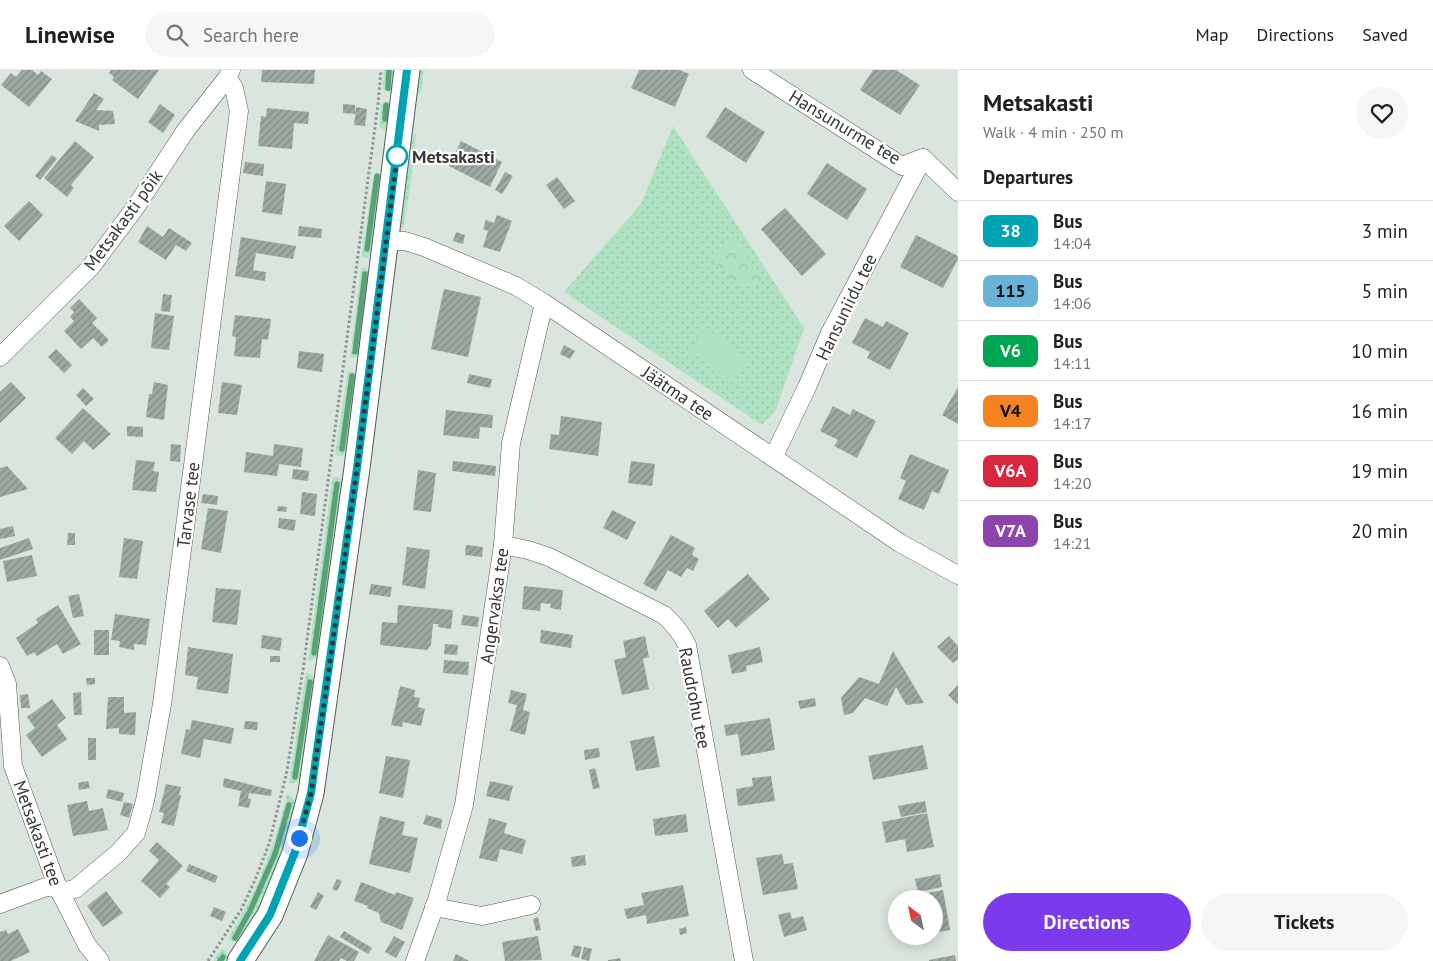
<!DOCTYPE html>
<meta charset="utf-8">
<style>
body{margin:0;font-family:"PT Sans",sans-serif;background:#f6f6f6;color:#202124;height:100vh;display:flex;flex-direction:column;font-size:19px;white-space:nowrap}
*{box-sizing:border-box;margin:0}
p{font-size:16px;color:#757577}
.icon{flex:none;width:28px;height:28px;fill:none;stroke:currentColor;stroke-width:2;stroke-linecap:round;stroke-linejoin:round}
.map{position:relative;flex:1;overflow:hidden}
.sheet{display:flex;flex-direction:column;background:#fff;width:475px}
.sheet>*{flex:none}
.badge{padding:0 10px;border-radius:8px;font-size:18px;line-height:32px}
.needle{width:32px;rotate:327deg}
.buttons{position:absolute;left:888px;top:820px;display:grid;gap:10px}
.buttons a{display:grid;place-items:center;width:55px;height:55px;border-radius:50%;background:#fff;box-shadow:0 2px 12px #0003;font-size:25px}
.you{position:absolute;width:25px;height:25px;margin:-12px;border:4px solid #fff;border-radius:50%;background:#1a73e8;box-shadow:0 0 0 8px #1a73e833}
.map>.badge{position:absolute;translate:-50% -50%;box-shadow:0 0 0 2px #fff}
h2{padding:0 25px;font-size:19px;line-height:45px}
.round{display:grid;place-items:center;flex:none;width:52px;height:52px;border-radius:26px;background:#f6f6f6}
.overview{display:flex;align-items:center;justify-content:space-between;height:85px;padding:0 25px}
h1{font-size:24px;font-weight:700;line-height:38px}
.primary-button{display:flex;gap:10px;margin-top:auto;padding:10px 25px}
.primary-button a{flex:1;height:58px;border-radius:30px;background:#7c3aed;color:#fff;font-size:20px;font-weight:700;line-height:58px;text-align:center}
.primary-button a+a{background:#f6f6f6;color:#202124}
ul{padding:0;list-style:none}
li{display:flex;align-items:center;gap:15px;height:60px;padding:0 25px;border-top:1px solid #e0e0e0}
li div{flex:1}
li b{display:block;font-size:19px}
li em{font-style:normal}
li .badge{min-width:55px;font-weight:700;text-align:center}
header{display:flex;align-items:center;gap:30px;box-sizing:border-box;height:70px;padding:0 25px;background:#fff;border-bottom:1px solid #e0e0e0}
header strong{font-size:24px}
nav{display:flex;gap:28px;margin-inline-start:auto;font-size:18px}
.search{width:350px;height:45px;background:#f6f6f6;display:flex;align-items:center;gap:12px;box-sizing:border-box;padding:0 18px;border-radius:28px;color:#757577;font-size:19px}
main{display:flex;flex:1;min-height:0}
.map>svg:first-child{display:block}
.grass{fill:url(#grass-dots)}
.park{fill:url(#park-crowns)}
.pitch{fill:#afe2c2}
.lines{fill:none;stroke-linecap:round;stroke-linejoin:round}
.stream{stroke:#59a278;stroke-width:5.5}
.building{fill:url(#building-hatch)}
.street-casing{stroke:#535d57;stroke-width:19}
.secondary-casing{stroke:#535d57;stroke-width:27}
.path{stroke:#8e9691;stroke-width:3;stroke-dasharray:2.5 2.5;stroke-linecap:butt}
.street{stroke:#fff;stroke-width:18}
.secondary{stroke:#fff;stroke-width:25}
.line-casing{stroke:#fff;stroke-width:11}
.line{stroke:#00a3b4;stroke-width:8}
.walk{stroke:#333835;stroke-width:5;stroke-dasharray:0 9}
.stop-dot{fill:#fff;stroke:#00a3b4;stroke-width:2.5}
.labels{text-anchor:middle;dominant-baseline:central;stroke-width:4.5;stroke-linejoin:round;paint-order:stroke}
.street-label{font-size:18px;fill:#333835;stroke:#fff}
.stop-label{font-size:18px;font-weight:bold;fill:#333835;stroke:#fff;text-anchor:start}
</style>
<header>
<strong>Linewise</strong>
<div class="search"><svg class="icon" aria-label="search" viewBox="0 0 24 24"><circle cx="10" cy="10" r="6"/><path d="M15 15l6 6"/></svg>Search here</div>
<nav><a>Map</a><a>Directions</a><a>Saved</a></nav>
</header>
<main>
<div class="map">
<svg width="958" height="891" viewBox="0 0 958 891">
<defs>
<pattern id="grass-dots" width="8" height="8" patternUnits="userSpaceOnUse" patternTransform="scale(1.25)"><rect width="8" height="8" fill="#afe2c2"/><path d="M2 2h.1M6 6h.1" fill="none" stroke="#97c3a7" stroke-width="1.8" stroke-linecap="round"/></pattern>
<pattern id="park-crowns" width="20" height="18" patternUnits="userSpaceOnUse" patternTransform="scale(1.25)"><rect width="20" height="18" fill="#afe2c2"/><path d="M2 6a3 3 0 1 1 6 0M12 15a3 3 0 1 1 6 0" fill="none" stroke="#97c3a7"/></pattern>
<pattern id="building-hatch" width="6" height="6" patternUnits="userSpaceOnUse" patternTransform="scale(1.25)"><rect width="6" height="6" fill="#9ea9a2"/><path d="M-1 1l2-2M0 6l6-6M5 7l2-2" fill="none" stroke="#818b85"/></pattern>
</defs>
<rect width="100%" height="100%" fill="#dae5de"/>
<!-- grass -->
<g class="grass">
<path d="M 384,0 L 394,0 L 392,22 L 385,21 L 383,19 Z"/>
<path d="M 419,0 L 423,0 L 422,21 L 417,25 Z"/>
<path d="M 381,34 L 390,34 L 387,68 L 386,60 L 379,57 Z"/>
<path d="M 673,56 L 804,258 L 776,340 L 762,355 L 564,222 L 641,134 Z"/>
<path d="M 416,64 L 411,112 L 403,160 L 399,153 L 413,65 Z"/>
<path d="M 374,104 L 382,105 L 372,184 L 366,188 L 362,187 L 362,182 Z"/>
<path d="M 365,197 L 370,204 L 358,286 L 354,288 L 350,288 L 361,198 Z"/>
<path d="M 348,301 L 352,302 L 357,306 L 347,380 C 344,385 342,387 335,385 Z"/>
<path d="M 334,407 L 340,408 L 342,412 L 319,584 L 313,590 L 308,591 L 332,410 Z"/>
<path d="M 306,602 L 312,605 L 316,611 L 299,710 L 296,713 L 289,713 Z"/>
<path d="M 287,724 L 292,727 L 296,733 C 282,784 268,825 240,870 L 234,872 L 228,869 C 256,823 275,776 287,724 Z"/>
<path d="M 222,878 L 228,884 L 226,891 L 213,891 Z"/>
</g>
<!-- park -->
<path class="park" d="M 734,170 L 764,210 L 754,218 L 734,214 L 712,187 Z"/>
<!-- pitch -->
<path class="pitch" d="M 705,258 L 750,289 L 733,312 L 689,281 Z"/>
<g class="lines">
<!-- stream -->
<g class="stream">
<path d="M 388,18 L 389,0"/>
<path d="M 385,49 L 386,35"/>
<path d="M 367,179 L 377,106"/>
<path d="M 355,282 L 365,204"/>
<path d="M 342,379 L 352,306"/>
<path d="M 314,583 L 337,414"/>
<path d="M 295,707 L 310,612"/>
<path d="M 235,868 L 250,841 L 275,784 L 289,735"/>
<path d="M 220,891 L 223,887"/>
</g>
</g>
<!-- building -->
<g class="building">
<path d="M 22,0 L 32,0 L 38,5 L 41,1 L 52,9 L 29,37 L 1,15 L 11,3 L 16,7 Z"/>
<path d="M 111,0 L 159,0 L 138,29 L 112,10 L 114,7 L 109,3 Z"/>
<path d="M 262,0 L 315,0 L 314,14 L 261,12 Z"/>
<path d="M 639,0 L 680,0 L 689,4 L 675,37 L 631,18 Z"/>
<path d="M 873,0 L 896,0 L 920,15 L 900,45 L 860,20 Z"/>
<path d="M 94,23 L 104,29 L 96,40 L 113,41 L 115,54 L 99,55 L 99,61 L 75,51 Z"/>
<path d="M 160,34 L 175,45 L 163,63 L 148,52 Z"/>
<path d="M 343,34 L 355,35 L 355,44 L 343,43 Z"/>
<path d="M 356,37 L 367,39 L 365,56 L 354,55 Z"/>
<path d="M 725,37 L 765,62 L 746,93 L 706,67 Z"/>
<path d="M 267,38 L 309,42 L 308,54 L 294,53 L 292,79 L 258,76 L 261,46 L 266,47 Z"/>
<path d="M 75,71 L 94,87 L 71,115 L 74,118 L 67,127 L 44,108 Z"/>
<path d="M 461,71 L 502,92 L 490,117 L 449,96 Z"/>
<path d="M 52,85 L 57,89 L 40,110 L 35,106 Z"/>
<path d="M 245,92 L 264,94 L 263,106 L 243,103 Z"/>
<path d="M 827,93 L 867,119 L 847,150 L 807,124 Z"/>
<path d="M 505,102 L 513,106 L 502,124 L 495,120 Z"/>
<path d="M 557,107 L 575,131 L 564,139 L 546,115 Z"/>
<path d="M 266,111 L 286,114 L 282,145 L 262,142 Z"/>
<path d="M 29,131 L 43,145 L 19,171 L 4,156 Z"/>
<path d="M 785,138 L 826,184 L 802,206 L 761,159 Z"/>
<path d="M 497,145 L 512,151 L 500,182 L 483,177 L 488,161 L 483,159 L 486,150 L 494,153 Z"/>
<path d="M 147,156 L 163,167 L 169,158 L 192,173 L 186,181 L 176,175 L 166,190 L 138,172 Z"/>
<path d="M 299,156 L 322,159 L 321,168 L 298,166 Z"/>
<path d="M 456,162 L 465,165 L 463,174 L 453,171 Z"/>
<path d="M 916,165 L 958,186 L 958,189 L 943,218 L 900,197 Z"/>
<path d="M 241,167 L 296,176 L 293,189 L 256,183 L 253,200 L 266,202 L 265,211 L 235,206 Z"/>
<path d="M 444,219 L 481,227 L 468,287 L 431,279 Z"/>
<path d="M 163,224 L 172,225 L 170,242 L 161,241 Z"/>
<path d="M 79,229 L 97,248 L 92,253 L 109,270 L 102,277 L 93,268 L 81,279 L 64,261 L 74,251 L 70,247 L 74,242 L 70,238 Z"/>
<path d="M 155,243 L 174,246 L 169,280 L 151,278 Z"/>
<path d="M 235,245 L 271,249 L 268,270 L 262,269 L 260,288 L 234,286 L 236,267 L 232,266 Z"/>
<path d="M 865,248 L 883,257 L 886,251 L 909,263 L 890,300 L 867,288 L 870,282 L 852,273 Z"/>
<path d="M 564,275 L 575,281 L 570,289 L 560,284 Z"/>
<path d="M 56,279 L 72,295 L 64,303 L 48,287 Z"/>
<path d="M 299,281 L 324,284 L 322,302 L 297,298 Z"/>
<path d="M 469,304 L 492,309 L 490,318 L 467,313 Z"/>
<path d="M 11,312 L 26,328 L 0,353 L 0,322 Z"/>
<path d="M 154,312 L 168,315 L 164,350 L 146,347 L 149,324 L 152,324 Z"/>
<path d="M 222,312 L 242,315 L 237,345 L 218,343 Z"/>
<path d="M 958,317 L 958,354 L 942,345 Z"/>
<path d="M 83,318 L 94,329 L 86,336 L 76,325 Z"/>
<path d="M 833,336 L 850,345 L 853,339 L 876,351 L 857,388 L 834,376 L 838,370 L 820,361 Z"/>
<path d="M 83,338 L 111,364 L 93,380 L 84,371 L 72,384 L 55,368 Z"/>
<path d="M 446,340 L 493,345 L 492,358 L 480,357 L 479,369 L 443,365 Z"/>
<path d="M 561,346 L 602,352 L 598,386 L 549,379 L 551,364 L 559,365 Z"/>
<path d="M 127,356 L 143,357 L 143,367 L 127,366 Z"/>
<path d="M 171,374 L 181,375 L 180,392 L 170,391 Z"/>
<path d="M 274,374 L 303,378 L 301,397 L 279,394 L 277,406 L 244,402 L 246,382 L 273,386 Z"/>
<path d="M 910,384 L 949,400 L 939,424 L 932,421 L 924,440 L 898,429 L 906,411 L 900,408 Z"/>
<path d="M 136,390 L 155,392 L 153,401 L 159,402 L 156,422 L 132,420 Z"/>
<path d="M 453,391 L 496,396 L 495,406 L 452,401 Z"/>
<path d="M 631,391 L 655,394 L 652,416 L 628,413 Z"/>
<path d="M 7,396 L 28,419 L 0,427 L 0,398 Z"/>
<path d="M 293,399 L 309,401 L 308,411 L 292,409 Z"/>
<path d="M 418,400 L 436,403 L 431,442 L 413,440 Z"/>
<path d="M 302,422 L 317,424 L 315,446 L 300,444 Z"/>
<path d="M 203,424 L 218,426 L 217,435 L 201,433 Z"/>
<path d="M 278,436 L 287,437 L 286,442 L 277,441 Z"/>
<path d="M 208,438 L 228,441 L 221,483 L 201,479 Z"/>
<path d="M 612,440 L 636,452 L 627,470 L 603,458 Z"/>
<path d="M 279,448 L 296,450 L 294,461 L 278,458 Z"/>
<path d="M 13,456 L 15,466 L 0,469 L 0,459 Z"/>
<path d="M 68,463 L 75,463 L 75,475 L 67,475 Z"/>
<path d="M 671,465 L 695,478 L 692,485 L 699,489 L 693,501 L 687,498 L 681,507 L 668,500 L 656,521 L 643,514 Z"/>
<path d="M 29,468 L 33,479 L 0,490 L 0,478 Z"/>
<path d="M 124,468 L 143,471 L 137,509 L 119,507 Z"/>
<path d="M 466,475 L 483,477 L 482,487 L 465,485 Z"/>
<path d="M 407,477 L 430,480 L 425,519 L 402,515 Z"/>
<path d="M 32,485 L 37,506 L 7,512 L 3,491 Z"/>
<path d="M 748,504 L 770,529 L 736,558 L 728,549 L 718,558 L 704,541 Z"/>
<path d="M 371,514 L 392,517 L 390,527 L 369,524 Z"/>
<path d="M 524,516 L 563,520 L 561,540 L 550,538 L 551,534 L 541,533 L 540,541 L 522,539 Z"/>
<path d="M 216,518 L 241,520 L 237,555 L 212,552 Z"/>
<path d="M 79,524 L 84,546 L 73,548 L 68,526 Z"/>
<path d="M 58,535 L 81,574 L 63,584 L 57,574 L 37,586 L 34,582 L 27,586 L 16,568 L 38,553 L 36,549 Z"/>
<path d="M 398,535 L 453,540 L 451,559 L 438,557 L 438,554 L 433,554 L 431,575 L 427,580 L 380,575 L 382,552 L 397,553 Z"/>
<path d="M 115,544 L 150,549 L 146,575 L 134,574 L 134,580 L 119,577 L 120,571 L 111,570 Z"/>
<path d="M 463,545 L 479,547 L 478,557 L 461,555 Z"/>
<rect x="94" y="560" width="15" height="25"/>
<path d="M 541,560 L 573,565 L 571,578 L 540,573 Z"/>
<path d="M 262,565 L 282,568 L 280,581 L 261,578 Z"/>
<path d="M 645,566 L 649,587 L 643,589 L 649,619 L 622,625 L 614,590 L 626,587 L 623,571 Z"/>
<path d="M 949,566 L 958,576 L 958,589 L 953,593 L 937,577 Z"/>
<path d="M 445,574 L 458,575 L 457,585 L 444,584 Z"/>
<path d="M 188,577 L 233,584 L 228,624 L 196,619 L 198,607 L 185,605 Z"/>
<path d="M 760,577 L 763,592 L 746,596 L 747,601 L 732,604 L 728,585 Z"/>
<path d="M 893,581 L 924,633 L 906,635 L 896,617 L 887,636 L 865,628 L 853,643 L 844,645 L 841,628 L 859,607 L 879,614 Z"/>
<rect x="270" y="586" width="10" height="6"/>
<path d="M 444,590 L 469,592 L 468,605 L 443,603 Z"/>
<path d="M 86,608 L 95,608 L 95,614 L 87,615 Z"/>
<path d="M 958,615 L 958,633 L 957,634 L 948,625 Z"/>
<path d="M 400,616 L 415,620 L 414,627 L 420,628 L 418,637 L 425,639 L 421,656 L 403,652 L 402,657 L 391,655 Z"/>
<path d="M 511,620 L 527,624 L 523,640 L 530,642 L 525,665 L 510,661 L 517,635 L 508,633 Z"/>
<path d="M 81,622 L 82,645 L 74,645 L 73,623 Z"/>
<path d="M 28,624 L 30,638 L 21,638 L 20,625 Z"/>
<path d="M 108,627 L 124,627 L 124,643 L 136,642 L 135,665 L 119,664 L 119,658 L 106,659 Z"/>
<path d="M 815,628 L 816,636 L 800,639 L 798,631 Z"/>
<path d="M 52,629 L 66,648 L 57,655 L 67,669 L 42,687 L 26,665 L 35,658 L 27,647 Z"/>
<path d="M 770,648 L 775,680 L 741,686 L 738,664 L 726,666 L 724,655 Z"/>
<path d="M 192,650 L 234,658 L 231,674 L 204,669 L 200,688 L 181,684 L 186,659 L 190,660 Z"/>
<path d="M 245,651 L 258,652 L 257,660 L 244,659 Z"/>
<path d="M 654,666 L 660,697 L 636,701 L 630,671 Z"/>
<rect x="88" y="668" width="8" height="22"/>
<path d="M 923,675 L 928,699 L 873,710 L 868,686 Z"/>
<path d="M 599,678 L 600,687 L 585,690 L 584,680 Z"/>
<path d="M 386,686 L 410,690 L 403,728 L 379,723 Z"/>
<path d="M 595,698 L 600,718 L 593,719 L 589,700 Z"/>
<path d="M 771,706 L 775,731 L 738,736 L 736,719 L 753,716 L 752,708 Z"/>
<path d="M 224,708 L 272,720 L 271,726 L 249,723 L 248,728 L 251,729 L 249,738 L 238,736 L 241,721 L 223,717 Z"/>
<path d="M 88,711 L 90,718 L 79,720 L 78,713 Z"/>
<path d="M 490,711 L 513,716 L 509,731 L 486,726 Z"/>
<path d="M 166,714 L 181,717 L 179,725 L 181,725 L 174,756 L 161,753 L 164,743 L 159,742 Z"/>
<path d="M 108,719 L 124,723 L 122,732 L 106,728 Z"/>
<path d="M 87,731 L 89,741 L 103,738 L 108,760 L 73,766 L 67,735 Z"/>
<path d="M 925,731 L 927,742 L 901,747 L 898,736 Z"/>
<path d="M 124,732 L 133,734 L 129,748 L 120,745 Z"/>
<path d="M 927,743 L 934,777 L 907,782 L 905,769 L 886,773 L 882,752 Z"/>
<path d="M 686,744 L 688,762 L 655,766 L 653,749 Z"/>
<path d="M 426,745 L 442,749 L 441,759 L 423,754 Z"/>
<path d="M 380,746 L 405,752 L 402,765 L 418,768 L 410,803 L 369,794 Z"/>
<path d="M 489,748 L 507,753 L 504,763 L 526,770 L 522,784 L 500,779 L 497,792 L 479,788 Z"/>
<path d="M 157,772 L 183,796 L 166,814 L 170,817 L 160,828 L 141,811 L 159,790 L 149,781 Z"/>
<path d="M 782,784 L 784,794 L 793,793 L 798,819 L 763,825 L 756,788 Z"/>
<path d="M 585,785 L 586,795 L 572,797 L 571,787 Z"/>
<path d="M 189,794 L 218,806 L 215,813 L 186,801 Z"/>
<path d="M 940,804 L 942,817 L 918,822 L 915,809 Z"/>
<path d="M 337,809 L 342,811 L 337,821 L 332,819 Z"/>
<path d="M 361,812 L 395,825 L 396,822 L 414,828 L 402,860 L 381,852 L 379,843 L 367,838 L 368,836 L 354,831 Z"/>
<path d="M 683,815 L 689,846 L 647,854 L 646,845 L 627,849 L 624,839 L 644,835 L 641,823 Z"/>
<path d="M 943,820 L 950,860 L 934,863 L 934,829 L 901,828 Z"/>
<path d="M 106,821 L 123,843 L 103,857 L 87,836 Z"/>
<path d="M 318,822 L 324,826 L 316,840 L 310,837 Z"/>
<path d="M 214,837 L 226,842 L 222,851 L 210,846 Z"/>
<path d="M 790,842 L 792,849 L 803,846 L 807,860 L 784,867 L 778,845 Z"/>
<path d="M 538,847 L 541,860 L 536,861 L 533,849 Z"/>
<path d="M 686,857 L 687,863 L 680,865 L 679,859 Z"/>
<path d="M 18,859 L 30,882 L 11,891 L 0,891 L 0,862 L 6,860 L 8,864 Z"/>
<path d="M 344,861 L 372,878 L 368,884 L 340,867 Z"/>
<path d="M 328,865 L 359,882 L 354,891 L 347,891 L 341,888 L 339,891 L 314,891 Z"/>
<path d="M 394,866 L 405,872 L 396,888 L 385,882 Z"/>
<path d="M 538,866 L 542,890 L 505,891 L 502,872 Z"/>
<path d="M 574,875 L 582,877 L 579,888 L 571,886 Z"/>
<path d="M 584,877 L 592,879 L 589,891 L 581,889 Z"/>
<path d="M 456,884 L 469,891 L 453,891 Z"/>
<path d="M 955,885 L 956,891 L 929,891 L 929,890 Z"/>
<path d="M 620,888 L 621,891 L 608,891 L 608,890 Z"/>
</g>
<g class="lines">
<!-- street casing -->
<g class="street-casing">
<g id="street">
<path d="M 752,0 L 902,96 L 923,88 L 958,122"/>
<path d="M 385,171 L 405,171 L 424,177 L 516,216 L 544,233 L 900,473 L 958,505"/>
<path d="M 0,287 L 90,198 L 135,138 L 186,60 L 227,8 L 231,0"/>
<path d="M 773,388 L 807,317 L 830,263 L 923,88"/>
<path d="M 503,475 L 528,480 L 549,487 L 664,545 C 674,554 681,562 687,575 L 744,891"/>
<path d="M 0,596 L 7,614 L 13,696 L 58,818 L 87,875 L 100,891"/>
<path d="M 0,834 L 46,817 L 58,818 L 64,821 L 75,819 L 118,783 L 136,763 L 145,731 L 162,634 L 239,41 L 234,18 L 227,8"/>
<path d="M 434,837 L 482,846 L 531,835"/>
<path d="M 415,891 L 437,830 L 464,735 L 503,475 L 511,373 L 544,233"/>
</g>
</g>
<!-- secondary casing -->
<g class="secondary-casing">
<path id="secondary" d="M 240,891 L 270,845 L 295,783 L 311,723 L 357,398 L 407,0"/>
</g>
<!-- path -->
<path class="path" d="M 208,891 L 241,840 L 255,810 L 269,774 L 287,701 L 304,593 L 378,34 L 381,0"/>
<!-- street -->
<use href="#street" class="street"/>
<!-- secondary -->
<use href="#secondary" class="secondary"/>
</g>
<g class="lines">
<!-- line casing -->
<g class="line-casing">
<path id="line" d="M 240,891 L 270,845 L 295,782 L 311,723 L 357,398 L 407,0"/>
</g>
<!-- line -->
<use href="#line" class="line"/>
<!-- walk -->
<path class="walk" d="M 299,768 L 311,723 L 329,599 L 357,398 L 397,86"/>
</g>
<!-- markers -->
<circle class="stop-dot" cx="397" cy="86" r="10"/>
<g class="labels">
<!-- street labels -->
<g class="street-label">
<text transform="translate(845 57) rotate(31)">Hansunurme tee</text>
<text transform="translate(123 150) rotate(-54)">Metsakasti põik</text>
<text transform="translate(846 237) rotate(-64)">Hansuniidu tee</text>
<text transform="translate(678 323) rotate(34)">Jäätma tee</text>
<text transform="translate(188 435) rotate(-83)">Tarvase tee</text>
<text transform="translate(494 536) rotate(-82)">Angervaksa tee</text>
<text transform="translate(695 628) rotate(79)">Raudrohu tee</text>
<text transform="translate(38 763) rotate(70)">Metsakasti tee</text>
</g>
<!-- stop labels -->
<g class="stop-label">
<text x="412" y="86">Metsakasti</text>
</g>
</g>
</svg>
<div class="buttons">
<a><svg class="needle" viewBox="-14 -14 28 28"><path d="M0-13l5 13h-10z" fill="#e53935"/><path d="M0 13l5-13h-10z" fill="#757577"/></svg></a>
</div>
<div class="you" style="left:299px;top:768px"></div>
</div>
<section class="sheet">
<div class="overview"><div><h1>Metsakasti</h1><p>Walk · 4 min · 250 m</p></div><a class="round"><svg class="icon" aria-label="heart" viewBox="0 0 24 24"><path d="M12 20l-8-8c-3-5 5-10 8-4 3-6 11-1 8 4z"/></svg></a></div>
<h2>Departures</h2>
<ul>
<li><span class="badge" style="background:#00a3b4;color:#fff">38</span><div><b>Bus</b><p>14:04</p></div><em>3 min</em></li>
<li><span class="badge" style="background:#69b3d9;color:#111">115</span><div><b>Bus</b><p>14:06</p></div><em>5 min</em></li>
<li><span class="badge" style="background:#00a651;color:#fff">V6</span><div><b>Bus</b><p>14:11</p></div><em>10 min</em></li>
<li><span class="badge" style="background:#f58220;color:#111">V4</span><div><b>Bus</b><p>14:17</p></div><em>16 min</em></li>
<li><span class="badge" style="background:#d7263d;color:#fff">V6A</span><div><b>Bus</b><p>14:20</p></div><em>19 min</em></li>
<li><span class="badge" style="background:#8e44ad;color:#fff">V7A</span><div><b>Bus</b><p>14:21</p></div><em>20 min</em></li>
</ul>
<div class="primary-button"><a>Directions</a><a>Tickets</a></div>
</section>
</main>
